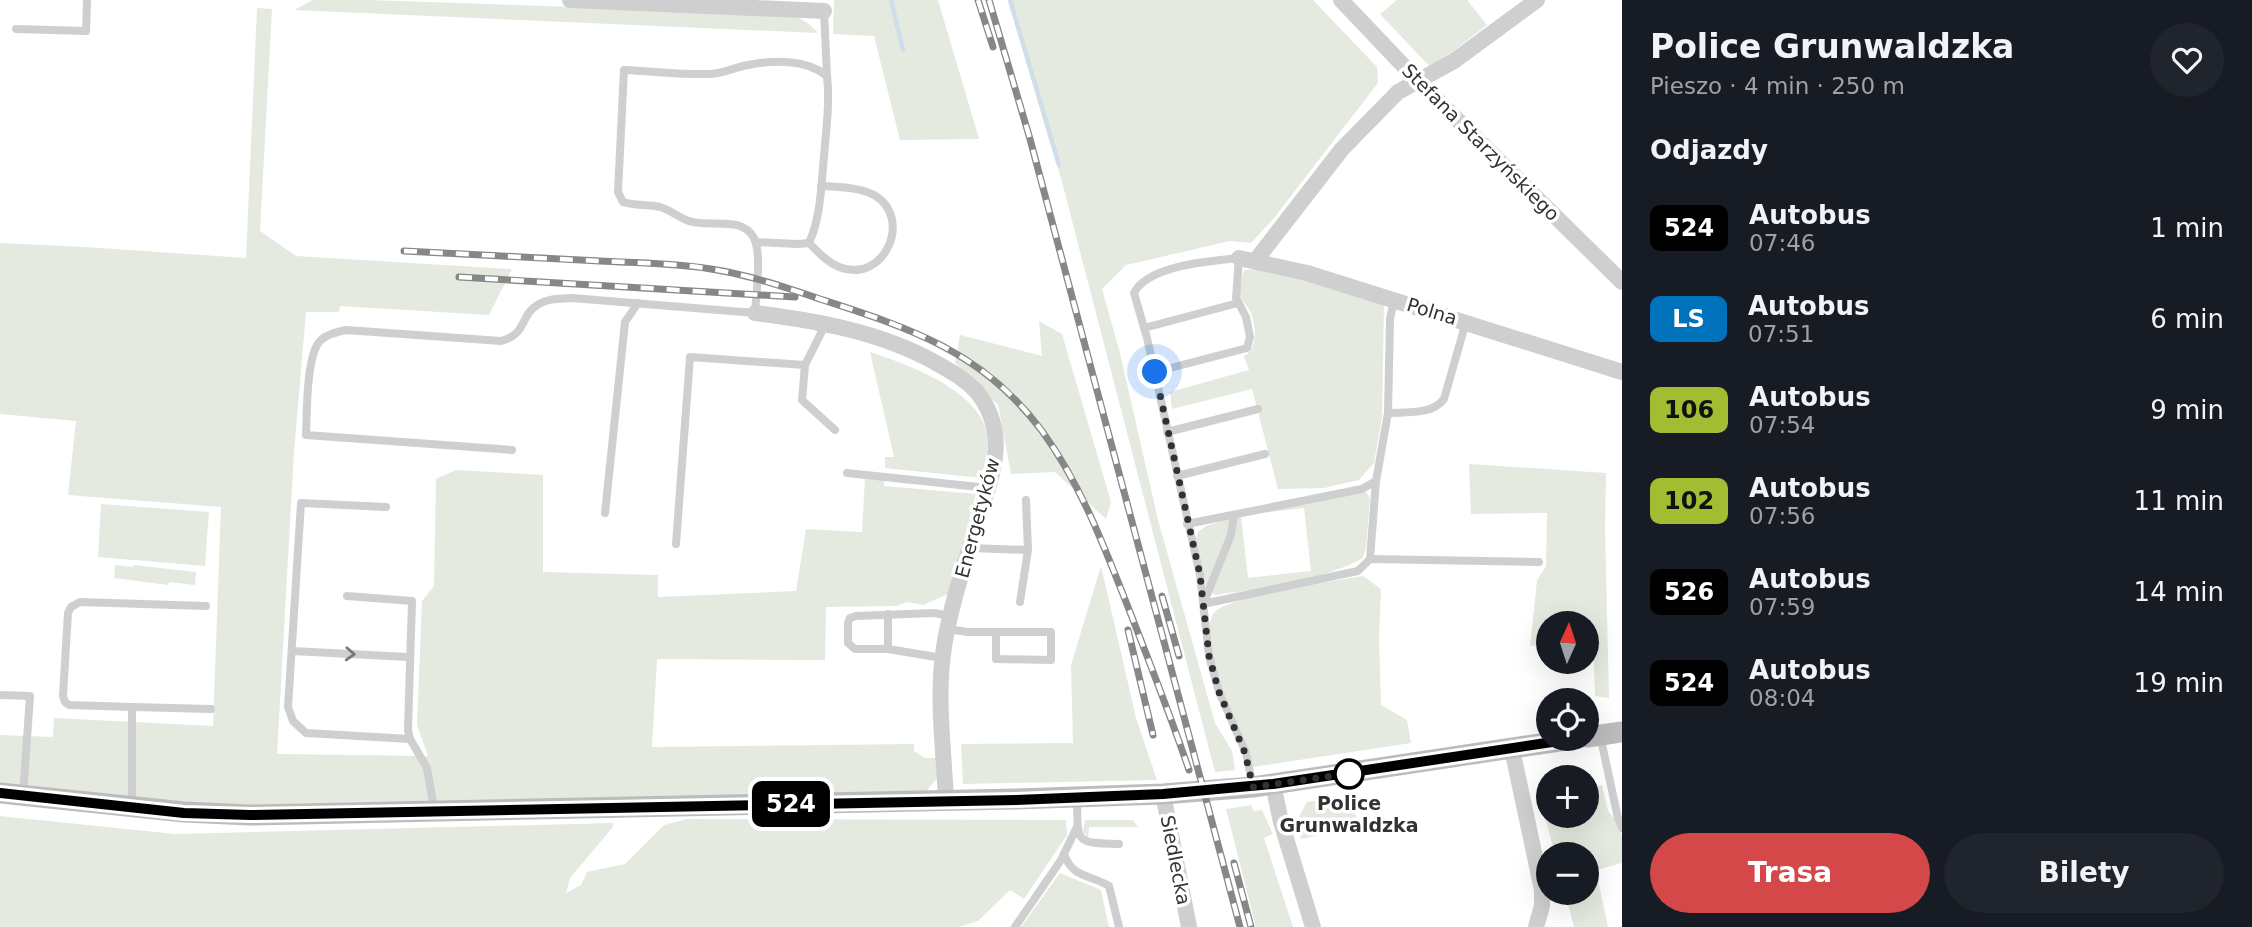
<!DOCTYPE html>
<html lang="pl">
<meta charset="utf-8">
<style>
body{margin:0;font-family:"DejaVu Sans",sans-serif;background:#20242c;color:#f1f3f6;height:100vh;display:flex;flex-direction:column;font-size:26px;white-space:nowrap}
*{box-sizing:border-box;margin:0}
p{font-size:23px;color:#9ea1a6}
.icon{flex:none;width:38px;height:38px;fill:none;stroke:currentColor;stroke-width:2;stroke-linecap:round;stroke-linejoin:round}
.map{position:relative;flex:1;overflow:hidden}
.side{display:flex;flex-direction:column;background:#171b24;width:630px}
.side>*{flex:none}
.badge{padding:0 14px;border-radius:10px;font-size:24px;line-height:46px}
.needle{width:46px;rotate:3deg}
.tools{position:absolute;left:1536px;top:611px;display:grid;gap:14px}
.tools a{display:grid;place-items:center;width:63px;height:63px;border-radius:50%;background:#171b24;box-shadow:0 7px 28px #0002;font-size:35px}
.you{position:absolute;width:35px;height:35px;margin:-18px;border:5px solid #fff;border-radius:50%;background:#1a73e8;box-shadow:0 0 0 10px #1a73e833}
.map>.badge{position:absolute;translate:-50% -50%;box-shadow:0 0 0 4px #fff}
h2{padding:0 28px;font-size:26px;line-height:63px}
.round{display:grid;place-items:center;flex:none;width:74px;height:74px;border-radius:37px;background:#20242c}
.overview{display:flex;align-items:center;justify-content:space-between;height:119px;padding:0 28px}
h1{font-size:33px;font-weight:700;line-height:52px}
.primary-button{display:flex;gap:14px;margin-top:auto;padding:14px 28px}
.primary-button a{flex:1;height:80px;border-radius:42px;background:#d4484a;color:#fff;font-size:28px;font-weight:700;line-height:80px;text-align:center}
.primary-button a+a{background:#20242c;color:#f1f3f6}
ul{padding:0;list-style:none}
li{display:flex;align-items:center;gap:21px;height:91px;padding:0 28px}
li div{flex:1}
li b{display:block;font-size:26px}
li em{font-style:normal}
li .badge{min-width:77px;font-weight:700;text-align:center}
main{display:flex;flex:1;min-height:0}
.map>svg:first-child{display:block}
.green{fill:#e4eadf}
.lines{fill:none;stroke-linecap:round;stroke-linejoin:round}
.stream{stroke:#d0deea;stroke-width:4.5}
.lane{stroke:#cfcfcf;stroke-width:8}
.street{stroke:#cfcfcf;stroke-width:16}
.secondary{stroke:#bcbcbc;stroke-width:21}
.rail-casing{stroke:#878787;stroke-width:7}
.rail{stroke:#fff;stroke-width:4.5;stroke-dasharray:13;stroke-linecap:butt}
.oneway{stroke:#797979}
.line-casing{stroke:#fff;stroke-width:16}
.line{stroke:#000;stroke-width:10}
.walk{stroke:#323232;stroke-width:7;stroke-dasharray:0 12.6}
.stop-dot{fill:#fff;stroke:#000;stroke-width:3.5}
.labels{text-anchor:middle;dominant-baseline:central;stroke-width:7;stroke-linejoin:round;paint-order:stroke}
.street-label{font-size:19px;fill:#323232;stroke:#fff}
.stop-label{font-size:19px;font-weight:bold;fill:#323232;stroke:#fff}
</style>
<main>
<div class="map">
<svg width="1622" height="927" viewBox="0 0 1622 927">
<rect width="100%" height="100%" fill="#fff"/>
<!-- green -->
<g class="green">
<path d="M 313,0 L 369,0 L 775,14 C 794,15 805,18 818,33 L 294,10 Z"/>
<path d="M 834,0 L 938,0 L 979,139 L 900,140 L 874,36 L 833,34 Z"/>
<path d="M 1008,0 L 1313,0 L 1377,67 L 1378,83 L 1274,218 L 1251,243 L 1230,241 L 1126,265 L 1102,289 L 1120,353 L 1158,520 L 1215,723 L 1232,751 L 1235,770 L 1215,772 L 1062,182 Z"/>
<path d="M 1397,0 L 1467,0 L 1487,25 L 1431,68 L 1380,14 Z"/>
<path d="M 257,8 L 272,9 L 260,231 L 296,256 L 512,269 L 489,315 L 340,306 L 339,312 L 306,312 L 294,452 L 277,754 L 428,756 L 417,725 L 422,601 L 434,586 L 436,479 L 456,470 L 543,475 L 543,572 L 658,575 L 658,597 L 796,591 L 806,529 L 862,532 L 865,479 L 884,480 L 884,486 L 976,494 L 948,594 L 923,605 L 908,602 L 896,606 L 826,607 L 825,660 L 657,659 L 652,747 L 914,744 L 914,751 L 925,758 L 937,758 L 938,777 L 925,793 L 270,806 L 161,803 L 0,786 L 0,735 L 53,737 L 54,718 L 213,726 L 221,507 L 68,495 L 76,421 L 0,414 L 0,243 L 85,247 L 246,258 Z"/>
<path d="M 1266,268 L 1384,305 L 1382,417 L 1374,463 L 1359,480 L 1324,488 L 1278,489 L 1252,389 L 1172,409 L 1170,392 L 1249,370 L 1244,356 C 1259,348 1256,324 1250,311 C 1248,306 1242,302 1240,297 C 1238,289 1242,278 1244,270 Z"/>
<path d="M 1039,321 L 1062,334 L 1111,502 L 1106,519 L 1055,472 L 1011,474 L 998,405 L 955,363 L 960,335 L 1042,356 Z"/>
<path d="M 870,352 C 906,364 968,386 984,424 C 991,441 986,462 981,478 L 885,468 L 885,457 L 894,457 Z"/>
<path d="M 1469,464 L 1606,473 L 1605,528 L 1609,698 L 1595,696 L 1593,641 L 1587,641 L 1587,623 L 1549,623 L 1549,644 L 1530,646 L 1537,580 L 1546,566 L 1547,513 L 1471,514 Z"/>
<path d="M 1366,492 L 1370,498 L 1366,547 L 1363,558 C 1324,580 1260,589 1215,595 L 1207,589 L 1195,542 L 1198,532 L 1206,526 L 1241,515 L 1248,578 L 1311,571 L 1304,508 L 1253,514 Z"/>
<path d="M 101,504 L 209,512 L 205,566 L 98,557 Z"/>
<path d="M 115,565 L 133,567 L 134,565 L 196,572 L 195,585 L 169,582 L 168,585 L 114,578 Z"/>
<path d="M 1101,566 L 1136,718 L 1157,780 L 963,784 L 961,744 L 1073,743 L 1071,665 Z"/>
<path d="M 1363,576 L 1381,589 L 1379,641 L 1381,705 L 1407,720 L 1411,743 L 1253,767 C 1246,741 1232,718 1223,693 C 1216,675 1203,631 1213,614 C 1224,596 1337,581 1363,576 Z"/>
<path d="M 1602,785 L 1608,811 L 1618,823 L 1622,837 L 1622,863 L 1596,870 L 1608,927 L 1574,927 L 1565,893 L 1587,892 L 1587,854 L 1555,854 L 1543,809 L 1549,808 L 1549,816 L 1587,816 L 1587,788 Z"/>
<path d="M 1350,795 L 1359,827 L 1301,839 L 1297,821 L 1307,802 Z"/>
<path d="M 1251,805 L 1254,811 L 1262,810 L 1273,834 L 1264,838 L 1293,927 L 1256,927 L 1226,809 Z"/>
<path d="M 0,816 L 175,834 L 613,823 L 613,827 L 570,878 L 566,893 L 581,885 L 587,872 L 625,864 L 664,825 L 687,819 L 1066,820 L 1067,835 L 1024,899 L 1010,890 L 978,921 L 959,927 L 0,927 Z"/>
<path d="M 1085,820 L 1133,820 L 1138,827 L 1089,827 L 1088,838 L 1083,831 Z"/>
<path d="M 1060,873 L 1101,890 L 1109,927 L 1021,927 Z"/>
</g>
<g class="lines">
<!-- stream -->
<g class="stream">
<path d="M 891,0 L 903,50"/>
<path d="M 1010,0 L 1059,165"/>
</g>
<!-- lane -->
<g class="lane">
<path d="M 824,11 L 827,76"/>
<path d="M 16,29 L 86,31 L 87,0"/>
<path d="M 756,242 L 798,244 L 809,243 C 818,252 827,262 839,267 C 884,285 914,218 874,195 C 859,187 838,187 821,186"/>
<path d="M 1144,328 L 1238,303"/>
<path d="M 805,365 L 802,400 L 835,430"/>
<path d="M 1155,372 L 1247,348 L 1250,337 L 1246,317 L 1236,298 L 1239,258 C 1211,261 1148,265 1134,293 L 1147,338 L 1200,575 L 1209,656 L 1219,692 L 1246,753 L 1253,787"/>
<path d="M 1388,413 C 1407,412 1432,415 1444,399 L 1466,322"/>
<path d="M 1167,432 L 1258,409"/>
<path d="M 512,450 L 306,435 C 307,414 306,356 320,341 C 327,334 337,332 346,330 L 501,341 C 528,334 519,315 539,304 C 549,298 560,299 572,298 L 755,313 C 756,294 762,255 754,238 C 742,215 709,228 689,221 C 679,218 671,210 660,207 C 647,204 635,206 623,202 L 618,192 L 624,70 C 652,71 682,75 711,74 C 724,73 736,67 748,65 C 773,60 807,59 827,76 C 830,103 826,130 824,157 C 821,186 821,217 809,243"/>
<path d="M 847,473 L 988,488"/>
<path d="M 1177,476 L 1265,454"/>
<path d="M 386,507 L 301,503 L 288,707 L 293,721 L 306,733 L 410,739 L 427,768 L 434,809"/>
<path d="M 605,513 L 625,322 L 638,303"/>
<path d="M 1187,524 L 1362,489 L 1376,481"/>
<path d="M 676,544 L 690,357 L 805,365 L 826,323"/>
<path d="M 970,548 L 1028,550"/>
<path d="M 1370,559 L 1539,562"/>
<path d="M 347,596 L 412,601 L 408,730 L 410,739"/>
<path d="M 1020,602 L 1028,550 L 1026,500"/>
<path d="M 1204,602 L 1231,535 L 1234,515"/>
<path d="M 1203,604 L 1358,571 L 1370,559 L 1376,481 L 1388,413 L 1390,319 L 1394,300"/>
<path d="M 947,629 L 968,632 L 996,632 L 996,659 L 1051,660 L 1051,632 L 996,632"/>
<path d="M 888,649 L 888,614"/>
<path d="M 292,651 L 409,657"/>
<path d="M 942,658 L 888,649 L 855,649 L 848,643 L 848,623 L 850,618 L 856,616 L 934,613 L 951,616"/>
<path d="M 0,695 L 30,696 L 23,796"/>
<path d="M 132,707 L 211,709"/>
<path d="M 1600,735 L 1618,818 L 1622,828"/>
<path d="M 1077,798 C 1078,842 1073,843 1119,844"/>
<path d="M 132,804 L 132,707 L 69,705 L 65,702 L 63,696 L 68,613 L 71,607 L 80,602 L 206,606"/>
<path d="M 1064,854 C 1073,879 1090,874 1109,886 L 1119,927"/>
<path d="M 1015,927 L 1061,860 L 1077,827"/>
</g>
<!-- street -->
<g class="street">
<path d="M 570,0 L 824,11"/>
<path d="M 1341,0 L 1417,80 L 1622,282"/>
<path d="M 1239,258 L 1307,273 L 1622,372"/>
<path d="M 1256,260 L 1342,149 L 1398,92 L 1454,61 L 1537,0"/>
<path d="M 755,313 C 818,321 882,332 938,364 C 952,372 966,380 977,392 C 992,411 998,433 995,457 C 993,476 986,495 980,513 C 967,557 951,602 944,647 C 936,698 944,750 946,801"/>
<path d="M 1512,749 L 1542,890 L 1542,906 L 1536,927"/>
<path d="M 1273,784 L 1281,822 L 1313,927"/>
<path d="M 1163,794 L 1189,927"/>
</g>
<!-- secondary -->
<g class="secondary">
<path d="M 1587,737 L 1622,732"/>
<path d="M 0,793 L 184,812 L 250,815 L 1016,799 L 1163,794 L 1253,787 L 1579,738"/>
</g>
<!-- rail casing -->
<g class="rail-casing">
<g id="rail">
<path d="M 978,0 L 993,47"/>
<path d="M 989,0 L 1030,139 L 1240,927"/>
<path d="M 404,251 C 469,254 535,258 600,261 C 637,263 675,263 711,269 C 750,275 787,288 823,300 C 912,329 983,352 1042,431 C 1082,486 1105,549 1130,612 C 1150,664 1171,717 1189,770"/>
<path d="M 459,277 L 795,297"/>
<path d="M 1162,596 L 1179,656"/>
<path d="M 1128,630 L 1153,735"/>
<path d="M 1234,863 L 1251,927"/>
</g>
</g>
<!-- rail -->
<use href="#rail" class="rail"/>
</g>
<!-- one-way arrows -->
<defs><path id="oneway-chevron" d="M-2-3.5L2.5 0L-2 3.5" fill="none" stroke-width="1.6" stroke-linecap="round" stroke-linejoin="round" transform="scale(1.75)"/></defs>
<use class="oneway" href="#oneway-chevron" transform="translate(350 654) rotate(3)"/>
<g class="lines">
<!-- line casing -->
<g class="line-casing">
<path id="line" d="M 0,793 L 184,813 L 250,815 L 1016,800 L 1163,794 L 1273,784 L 1579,738"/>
</g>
<!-- line -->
<use href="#line" class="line"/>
<!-- walk -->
<path class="walk" d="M 1155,372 L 1200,575 L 1209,656 L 1219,692 L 1245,753 L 1253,787 L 1353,773 L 1349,774"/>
</g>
<!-- markers -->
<circle class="stop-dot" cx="1349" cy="774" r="14"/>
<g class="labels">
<!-- street labels -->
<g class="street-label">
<text transform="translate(1481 142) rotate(45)">Stefana Starzyńskiego</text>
<text transform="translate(1432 311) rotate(17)">Polna</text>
<text transform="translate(977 518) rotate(-75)">Energetyków</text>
<text transform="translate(1176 860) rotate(79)">Siedlecka</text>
</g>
<!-- stop labels -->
<g class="stop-label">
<text x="1349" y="803">Police<tspan x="1349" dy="22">Grunwaldzka</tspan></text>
</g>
</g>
</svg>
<div class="tools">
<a><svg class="needle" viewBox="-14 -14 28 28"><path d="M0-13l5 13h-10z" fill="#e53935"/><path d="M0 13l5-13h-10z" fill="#9ea1a6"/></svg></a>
<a><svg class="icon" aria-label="locate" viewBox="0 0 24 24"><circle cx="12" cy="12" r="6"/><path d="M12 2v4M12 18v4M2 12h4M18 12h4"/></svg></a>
<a>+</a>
<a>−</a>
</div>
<div class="you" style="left:1155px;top:372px"></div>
<b class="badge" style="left:791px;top:804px;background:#000;color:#fff">524</b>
</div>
<section class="side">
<div class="overview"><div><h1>Police Grunwaldzka</h1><p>Pieszo · 4 min · 250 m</p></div><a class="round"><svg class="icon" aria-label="heart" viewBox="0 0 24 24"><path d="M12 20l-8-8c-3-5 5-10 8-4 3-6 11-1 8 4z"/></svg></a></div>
<h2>Odjazdy</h2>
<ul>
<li><span class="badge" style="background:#000;color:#fff">524</span><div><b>Autobus</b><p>07:46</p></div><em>1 min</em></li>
<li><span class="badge" style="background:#0072bc;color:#fff">LS</span><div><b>Autobus</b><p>07:51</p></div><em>6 min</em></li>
<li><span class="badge" style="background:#a2bd31;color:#111">106</span><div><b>Autobus</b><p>07:54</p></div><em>9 min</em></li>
<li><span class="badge" style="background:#a2bd31;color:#111">102</span><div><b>Autobus</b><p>07:56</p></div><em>11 min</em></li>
<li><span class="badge" style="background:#000;color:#fff">526</span><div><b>Autobus</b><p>07:59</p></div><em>14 min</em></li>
<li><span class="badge" style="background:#000;color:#fff">524</span><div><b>Autobus</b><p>08:04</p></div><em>19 min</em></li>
</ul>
<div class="primary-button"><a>Trasa</a><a>Bilety</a></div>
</section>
</main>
